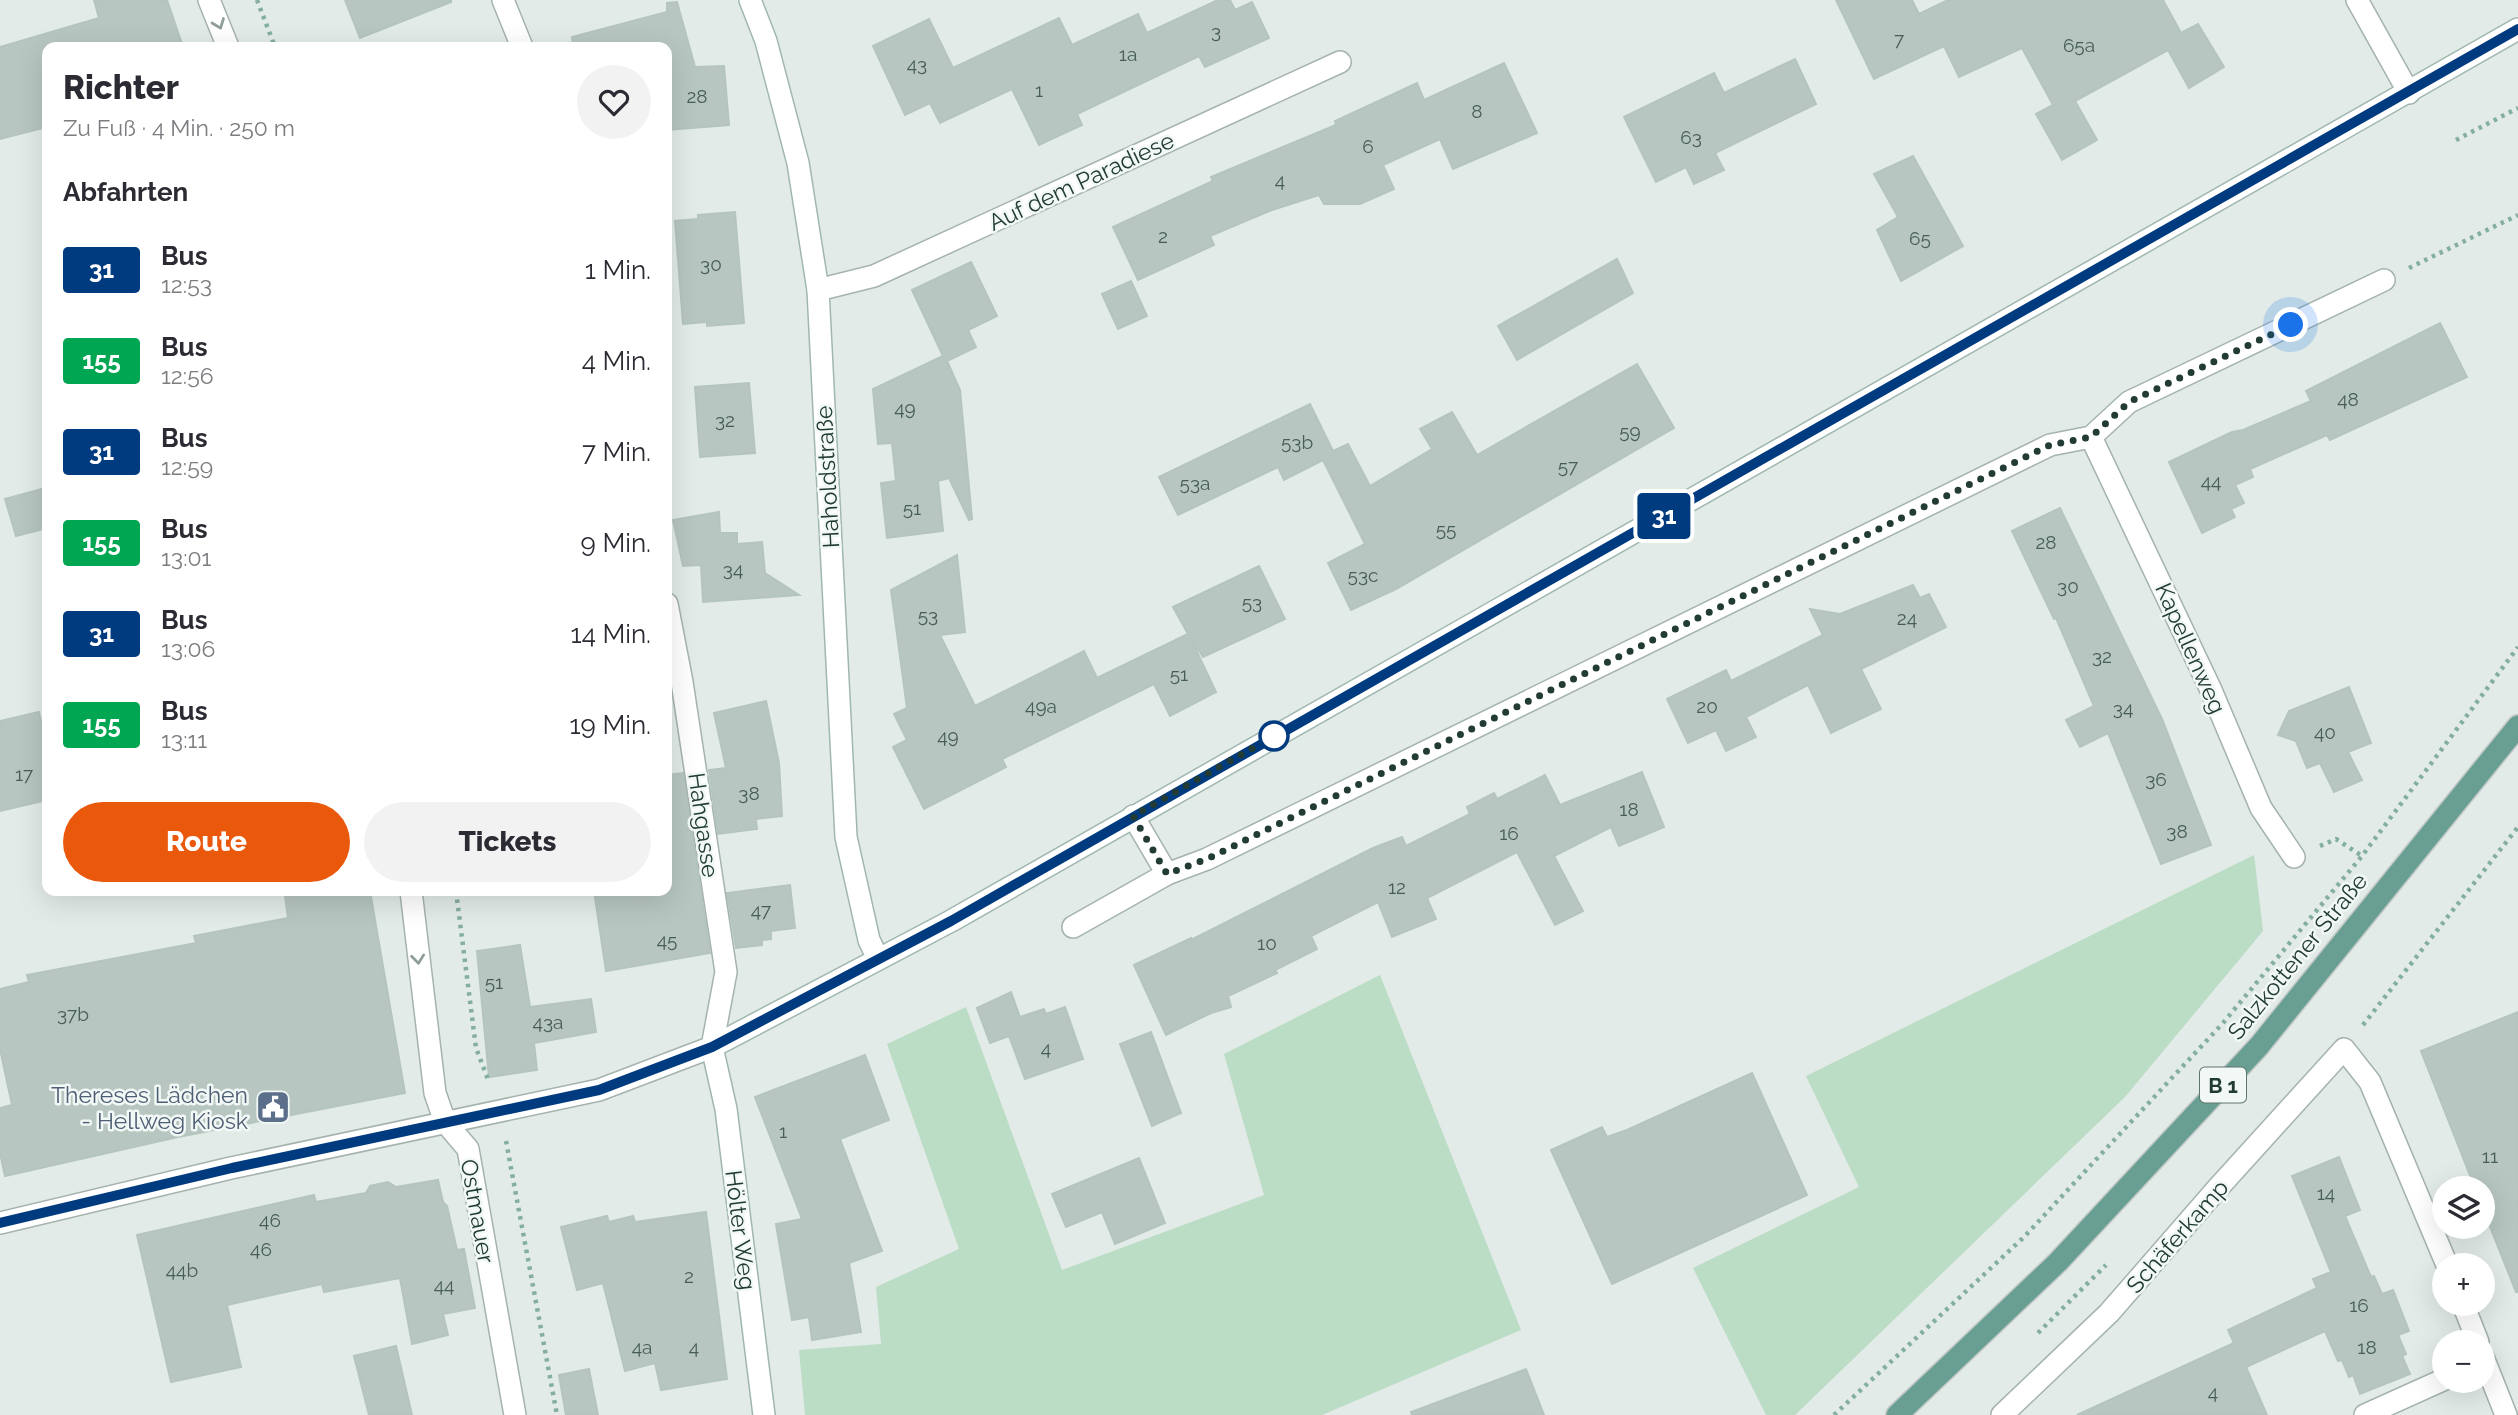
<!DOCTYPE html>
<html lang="de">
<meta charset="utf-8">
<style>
body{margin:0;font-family:Raleway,sans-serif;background:#f2f2f3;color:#2b2b33;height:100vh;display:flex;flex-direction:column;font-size:26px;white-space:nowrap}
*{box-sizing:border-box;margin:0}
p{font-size:23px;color:#7c7c81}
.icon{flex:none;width:38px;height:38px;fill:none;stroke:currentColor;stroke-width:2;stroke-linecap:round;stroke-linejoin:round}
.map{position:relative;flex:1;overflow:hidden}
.drawer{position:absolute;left:42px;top:42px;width:630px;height:854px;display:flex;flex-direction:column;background:#fff;border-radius:14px;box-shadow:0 7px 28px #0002}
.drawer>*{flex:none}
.badge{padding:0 14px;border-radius:5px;font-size:24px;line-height:46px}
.controls{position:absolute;left:2432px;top:1176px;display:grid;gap:14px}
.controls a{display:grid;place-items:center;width:63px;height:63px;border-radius:50%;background:#fff;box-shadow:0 7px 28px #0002;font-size:35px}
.you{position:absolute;width:35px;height:35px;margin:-18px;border:5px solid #fff;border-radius:50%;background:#1a73e8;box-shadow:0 0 0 10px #1a73e833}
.map>.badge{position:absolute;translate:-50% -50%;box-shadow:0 0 0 4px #fff}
h2{padding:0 21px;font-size:26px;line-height:63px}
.round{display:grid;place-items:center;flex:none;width:74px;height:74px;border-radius:37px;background:#f2f2f3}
.head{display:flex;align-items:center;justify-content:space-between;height:119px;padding:0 21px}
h1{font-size:33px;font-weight:800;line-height:52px}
.cta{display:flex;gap:14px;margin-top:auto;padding:14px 21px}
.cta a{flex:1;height:80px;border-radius:42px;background:#ea580c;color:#fff;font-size:28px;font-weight:800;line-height:80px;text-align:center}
.cta a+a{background:#f2f2f3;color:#2b2b33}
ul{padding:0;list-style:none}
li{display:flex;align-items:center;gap:21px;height:91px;padding:0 21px}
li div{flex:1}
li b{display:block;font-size:26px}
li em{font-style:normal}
li .badge{min-width:77px;font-weight:700;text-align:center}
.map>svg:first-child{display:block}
.green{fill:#bbdcc5}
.building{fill:#b7c6c0;stroke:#b4c5be;stroke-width:2}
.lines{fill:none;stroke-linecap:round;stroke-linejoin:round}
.street-casing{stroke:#a5b3ae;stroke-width:24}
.secondary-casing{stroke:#a0b7af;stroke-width:24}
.primary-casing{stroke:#c1c8c6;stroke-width:24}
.path{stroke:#83aea1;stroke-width:4.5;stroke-dasharray:3.5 5;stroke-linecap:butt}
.street{stroke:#fff;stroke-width:21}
.secondary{stroke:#fff;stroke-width:21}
.primary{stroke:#689f92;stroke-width:21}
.oneway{stroke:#909e9a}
.line-casing{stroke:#fff;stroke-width:16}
.line{stroke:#003b80;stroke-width:10}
.walk{stroke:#223c35;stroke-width:7;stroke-dasharray:0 12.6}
.stop-dot{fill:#fff;stroke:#003b80;stroke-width:3.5}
.labels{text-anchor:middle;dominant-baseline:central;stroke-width:5;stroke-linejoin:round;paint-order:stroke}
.number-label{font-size:19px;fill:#475e58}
.shield{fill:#f2f8f5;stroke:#60746f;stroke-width:2}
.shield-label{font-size:21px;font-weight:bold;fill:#223c35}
.street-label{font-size:23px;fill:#223c35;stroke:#f2f8f5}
.service-label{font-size:23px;fill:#4e5e75;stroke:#f2f8f5;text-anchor:end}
</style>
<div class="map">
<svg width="2518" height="1415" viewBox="0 0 2518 1415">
<rect width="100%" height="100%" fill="#e2ebe7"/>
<!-- green -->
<g class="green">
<path d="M 2254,855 L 2263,931 L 2125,1097 L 1795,1415 L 1766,1415 L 1693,1268 L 1859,1187 L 1806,1076 Z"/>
<path d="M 1380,975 L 1521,1330 L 1322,1415 L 805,1415 L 799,1350 L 881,1344 L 876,1287 L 959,1249 L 887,1044 L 966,1007 L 1062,1270 L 1264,1195 L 1224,1054 Z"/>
</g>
<!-- building -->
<g class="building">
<path d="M 94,0 L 167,0 L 183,47 L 47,47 L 47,127 L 0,139 L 0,47 L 99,18 Z"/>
<path d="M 345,0 L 451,0 L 451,2 L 360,38 Z"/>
<path d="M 1218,0 L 1230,0 L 1235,10 L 1252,2 L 1269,38 L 1205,67 L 1199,56 L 1077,114 L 1082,125 L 1039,145 L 1012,89 L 940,123 L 930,103 L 905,115 L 873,46 L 929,19 L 953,68 L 1059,18 L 1072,45 L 1138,14 L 1147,33 Z"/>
<path d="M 1836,0 L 1912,0 L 1919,14 L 1948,0 L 2163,0 L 2181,33 L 2198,24 L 2224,67 L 2189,88 L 2168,50 L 2075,101 L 2097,140 L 2062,160 L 2036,114 L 2053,105 L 2022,48 L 1959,77 L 1944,46 L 1874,79 Z"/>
<path d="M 677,2 L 695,67 L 724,66 L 729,125 L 667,130 L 667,47 L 573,47 L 572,37 L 667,12 L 667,3 Z"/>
<path d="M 1795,59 L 1816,104 L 1715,153 L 1724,170 L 1694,184 L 1686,167 L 1656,182 L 1624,117 L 1714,73 L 1724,93 Z"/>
<path d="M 1504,63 L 1537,133 L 1453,169 L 1440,139 L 1383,165 L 1394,189 L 1360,204 L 1324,204 L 1319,195 L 1272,210 L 1210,236 L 1214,245 L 1138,280 L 1113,227 L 1213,181 L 1211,177 L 1336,125 L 1335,121 L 1417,83 L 1424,100 Z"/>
<path d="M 1913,156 L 1963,246 L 1901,281 L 1877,230 L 1898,217 L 1874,174 Z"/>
<path d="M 735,212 L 744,323 L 707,326 L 707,322 L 683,324 L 675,221 L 698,219 L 698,215 Z"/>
<path d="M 1617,259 L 1633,293 L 1517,360 L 1498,326 Z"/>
<path d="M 971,262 L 997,316 L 968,330 L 976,347 L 947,361 L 960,390 L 972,519 L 969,520 L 949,478 L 938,481 L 943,531 L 887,538 L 881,483 L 896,481 L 892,443 L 878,444 L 873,389 L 943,356 L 912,290 Z"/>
<path d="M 1131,281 L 1147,316 L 1118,329 L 1102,294 Z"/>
<path d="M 2440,323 L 2467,377 L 2330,440 L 2327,435 L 2250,469 L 2253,477 L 2235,485 L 2244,503 L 2231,509 L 2235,517 L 2202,533 L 2169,462 L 2232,432 L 2243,430 L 2311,401 L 2306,391 Z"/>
<path d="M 1637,364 L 1674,428 L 1396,589 L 1351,610 L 1328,563 L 1365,544 L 1323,460 L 1284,480 L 1278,467 L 1178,515 L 1159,477 L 1310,404 L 1333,451 L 1348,444 L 1370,486 L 1432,449 L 1420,429 L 1452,412 L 1477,455 Z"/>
<path d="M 749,383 L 755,453 L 700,457 L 695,387 Z"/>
<path d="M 42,489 L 47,506 L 47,528 L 16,536 L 5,499 Z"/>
<path d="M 2060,508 L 2162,719 L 2211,845 L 2161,864 L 2108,733 L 2080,747 L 2066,720 L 2094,706 L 2056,618 L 2054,619 L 2012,531 Z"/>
<path d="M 719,512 L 720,533 L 737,533 L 737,544 L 762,542 L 765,573 L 799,595 L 703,602 L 701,565 L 683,566 L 673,520 Z"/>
<path d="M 957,555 L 965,632 L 940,635 L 975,706 L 1084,651 L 1097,678 L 1188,634 L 1173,607 L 1259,566 L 1285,619 L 1203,657 L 1189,635 L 1216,692 L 1170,716 L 1154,684 L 1002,759 L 1006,767 L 924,809 L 893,747 L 907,740 L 894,714 L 907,708 L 891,590 Z"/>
<path d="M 1913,585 L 1920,598 L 1929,594 L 1946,627 L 1861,669 L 1881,709 L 1831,733 L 1808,685 L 1746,717 L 1756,737 L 1726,751 L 1716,730 L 1688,743 L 1667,699 L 1726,670 L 1731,681 L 1823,635 L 1810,609 L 1840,614 Z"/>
<path d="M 2349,687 L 2371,743 L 2348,752 L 2362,780 L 2334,792 L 2320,763 L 2307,768 L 2296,741 L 2278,735 L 2289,711 Z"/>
<path d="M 766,701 L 779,763 L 782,816 L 756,819 L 757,829 L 718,834 L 709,770 L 726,768 L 714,713 Z"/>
<path d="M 39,712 L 47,748 L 47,800 L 0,811 L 0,721 Z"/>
<path d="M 1642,772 L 1664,827 L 1619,846 L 1611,827 L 1554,856 L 1583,911 L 1555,925 L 1517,852 L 1427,898 L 1436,919 L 1392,937 L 1378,902 L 1311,936 L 1317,949 L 1275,970 L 1277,973 L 1228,996 L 1231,1007 L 1211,1013 L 1166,1035 L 1134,965 L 1191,938 L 1191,940 L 1373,848 L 1402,837 L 1406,846 L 1470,814 L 1467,807 L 1494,793 L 1497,799 L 1545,775 L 1560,805 Z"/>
<path d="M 683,773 L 710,953 L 606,971 L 594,891 L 667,891 L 667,775 Z"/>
<path d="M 790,885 L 795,928 L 771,931 L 771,939 L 762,940 L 762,945 L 736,948 L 727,893 Z"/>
<path d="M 313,891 L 370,891 L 405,1093 L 178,1137 L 5,1176 L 0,1153 L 0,1108 L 12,1105 L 0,1049 L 0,989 L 29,982 L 27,975 L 196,943 L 194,936 L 288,918 L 285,896 Z"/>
<path d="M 520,945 L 530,1007 L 591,999 L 596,1032 L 534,1043 L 537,1070 L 489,1077 L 477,951 Z"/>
<path d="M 1011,992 L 1020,1017 L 1044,1009 L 1046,1014 L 1065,1007 L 1083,1059 L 1025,1079 L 1009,1036 L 990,1043 L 977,1008 Z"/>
<path d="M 2518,1012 L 2518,1292 L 2516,1292 L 2483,1209 L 2483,1188 L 2475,1188 L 2421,1051 Z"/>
<path d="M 1151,1032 L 1181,1113 L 1152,1126 L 1120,1044 Z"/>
<path d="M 865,1055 L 889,1120 L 840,1139 L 882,1251 L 849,1263 L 861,1332 L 812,1340 L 809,1317 L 792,1320 L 776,1224 L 802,1219 L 755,1097 Z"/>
<path d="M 1752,1073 L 1807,1195 L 1612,1284 L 1551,1150 L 1602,1127 L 1607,1137 L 1627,1130 Z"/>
<path d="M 2339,1157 L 2360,1210 L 2345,1216 L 2371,1277 L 2374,1276 L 2382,1294 L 2393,1290 L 2409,1331 L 2398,1335 L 2406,1354 L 2402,1356 L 2410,1374 L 2360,1394 L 2353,1375 L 2349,1377 L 2342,1360 L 2338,1361 L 2325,1331 L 2246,1367 L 2267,1415 L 2077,1415 L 2234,1343 L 2228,1330 L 2317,1288 L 2313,1279 L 2331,1272 L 2292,1176 Z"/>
<path d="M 1139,1158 L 1165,1223 L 1115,1244 L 1102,1212 L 1066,1227 L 1052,1194 Z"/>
<path d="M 438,1180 L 443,1202 L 447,1206 L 457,1250 L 464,1249 L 475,1308 L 443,1314 L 448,1335 L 412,1344 L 400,1278 L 324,1292 L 322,1284 L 227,1305 L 241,1367 L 171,1382 L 137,1235 L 314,1195 L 316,1202 L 366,1193 L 370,1186 L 388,1182 L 396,1187 Z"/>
<path d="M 706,1212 L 727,1379 L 661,1390 L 655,1363 L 625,1371 L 603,1283 L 577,1290 L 561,1227 L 607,1216 L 609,1222 L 633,1216 L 635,1222 Z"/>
<path d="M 396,1346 L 412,1415 L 369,1415 L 354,1356 Z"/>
<path d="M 589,1369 L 598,1415 L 566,1415 L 559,1375 Z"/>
<path d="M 1526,1369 L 1544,1415 L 1412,1415 L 1411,1412 Z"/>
</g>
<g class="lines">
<!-- street casing -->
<g class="street-casing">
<g id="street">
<path d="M 209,0 L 228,47"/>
<path d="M 503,0 L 522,47"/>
<path d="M 2357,0 L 2409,93"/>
<path d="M 818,290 L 874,276 L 1340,62"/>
<path d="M 2091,437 L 2211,690 L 2261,808 L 2294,857"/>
<path d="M 1133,816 L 1167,874 L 1207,859 L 2050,445 L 2091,437 L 2129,402 L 2384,280"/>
<path d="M 411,891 L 435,1093 L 445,1122 L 468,1149 L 515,1415"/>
<path d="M 1073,927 L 1167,874"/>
<path d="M 0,1223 L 231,1168 L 599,1090 L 712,1047 L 726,972 L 682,682 L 667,604"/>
<path d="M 2463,1304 L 2478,1342"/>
<path d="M 2483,1357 L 2506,1415"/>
<path d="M 2002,1415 L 2109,1313 L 2217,1189 L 2344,1049 L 2370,1082 L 2447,1265"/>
<path d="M 2365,1415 L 2445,1379"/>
</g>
</g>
<!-- secondary casing -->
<g class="secondary-casing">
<g id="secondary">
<path d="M 750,0 L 766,41 L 798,163 L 818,290 L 846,837 L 869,940 L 878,959"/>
<path d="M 764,1415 L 726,1109 L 712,1047 L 951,921 L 2518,29"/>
</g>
</g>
<!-- primary casing -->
<g class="primary-casing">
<path id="primary" d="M 1897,1415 L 2058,1262 L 2259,1046 L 2518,726"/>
</g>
<!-- path -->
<g class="path">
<path d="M 257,0 L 275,47"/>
<path d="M 2456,140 L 2518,108"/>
<path d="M 2409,268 L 2518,215"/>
<path d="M 2320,846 L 2336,839 L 2362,856"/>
<path d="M 456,891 L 476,1048 L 489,1082"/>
<path d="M 2363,1025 L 2518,827"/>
<path d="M 506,1141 L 557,1415"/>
<path d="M 2038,1333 L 2106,1265"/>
<path d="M 1834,1415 L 2024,1237 L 2223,1023 L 2362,856 L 2518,647"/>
</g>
<!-- street -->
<use href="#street" class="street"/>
<!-- secondary -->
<use href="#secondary" class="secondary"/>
<!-- primary -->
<use href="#primary" class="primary"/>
</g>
<!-- one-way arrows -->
<defs><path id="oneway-chevron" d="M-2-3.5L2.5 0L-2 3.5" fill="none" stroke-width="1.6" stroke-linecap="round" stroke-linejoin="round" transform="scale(1.75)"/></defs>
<g class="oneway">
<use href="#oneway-chevron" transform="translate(219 24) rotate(69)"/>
<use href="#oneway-chevron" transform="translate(418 959) rotate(84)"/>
</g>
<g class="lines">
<!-- line casing -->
<g class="line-casing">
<path id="line" d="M 0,1223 L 232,1168 L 599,1090 L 712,1047 L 951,921 L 2518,29"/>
</g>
<!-- line -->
<use href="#line" class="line"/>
<!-- walk -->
<path class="walk" d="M 1274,736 L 1133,816 L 1167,874 L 1207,859 L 2050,445 L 2091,437 L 2129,402 L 2291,325"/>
</g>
<!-- icons -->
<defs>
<g id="civic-square" transform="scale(1.75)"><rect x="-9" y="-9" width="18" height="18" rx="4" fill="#5c6f8a" stroke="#f2f8f5"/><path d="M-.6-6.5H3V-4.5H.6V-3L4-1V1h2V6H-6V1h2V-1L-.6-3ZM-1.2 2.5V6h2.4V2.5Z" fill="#fff"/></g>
</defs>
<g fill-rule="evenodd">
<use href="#civic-square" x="273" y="1107"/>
</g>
<!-- markers -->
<circle class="stop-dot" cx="1274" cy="736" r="14"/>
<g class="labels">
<!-- number labels -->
<g class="number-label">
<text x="1216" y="31">3</text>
<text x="1899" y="39">7</text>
<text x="2079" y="45">65a</text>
<text x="1128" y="54">1a</text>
<text x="917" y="64">43</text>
<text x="1039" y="90">1</text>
<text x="697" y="96">28</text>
<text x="1477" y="111">8</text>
<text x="1691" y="137">63</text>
<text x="1368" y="146">6</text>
<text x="1280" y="180">4</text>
<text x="1163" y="236">2</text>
<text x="1920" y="238">65</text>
<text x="711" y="264">30</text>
<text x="2348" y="399">48</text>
<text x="905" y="408">49</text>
<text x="725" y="420">32</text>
<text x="1630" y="431">59</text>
<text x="1297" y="442">53b</text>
<text x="1568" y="466">57</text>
<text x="2211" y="481">44</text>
<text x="1195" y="483">53a</text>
<text x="912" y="508">51</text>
<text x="1446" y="529">55</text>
<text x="2046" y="542">28</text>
<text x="733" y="569">34</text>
<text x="1363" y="575">53c</text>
<text x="2068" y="586">30</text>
<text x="1252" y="602">53</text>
<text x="928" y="615">53</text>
<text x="1907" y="618">24</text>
<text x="2102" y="656">32</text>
<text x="1179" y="674">51</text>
<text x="1041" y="706">49a</text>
<text x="1707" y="706">20</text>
<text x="2123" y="708">34</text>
<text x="2325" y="732">40</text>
<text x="948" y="736">49</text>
<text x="24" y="774">17</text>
<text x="2156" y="779">36</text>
<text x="749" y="793">38</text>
<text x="1629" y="809">18</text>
<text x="2177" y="831">38</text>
<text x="1509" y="833">16</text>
<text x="1397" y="887">12</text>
<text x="761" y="910">47</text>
<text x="667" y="940">45</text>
<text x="1267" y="943">10</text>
<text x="494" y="982">51</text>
<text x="73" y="1014">37b</text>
<text x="548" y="1022">43a</text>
<text x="1046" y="1048">4</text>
<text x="783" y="1131">1</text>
<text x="2490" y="1156">11</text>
<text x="2326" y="1193">14</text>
<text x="270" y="1220">46</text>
<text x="261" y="1249">46</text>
<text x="182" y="1270">44b</text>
<text x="689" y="1276">2</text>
<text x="444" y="1285">44</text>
<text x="2359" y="1305">16</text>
<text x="642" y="1347">4a</text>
<text x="694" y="1347">4</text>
<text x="2367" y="1347">18</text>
<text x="2213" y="1392">4</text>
</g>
<!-- shield labels -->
<rect class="shield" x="2200" y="1067.5" width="46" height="35" rx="5"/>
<g class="shield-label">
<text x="2223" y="1085">B 1</text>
</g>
<!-- street labels -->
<g class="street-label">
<text transform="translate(1081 181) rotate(-25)">Auf dem Paradiese</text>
<text transform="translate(827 477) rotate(-93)">Haholdstraße</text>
<text transform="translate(2191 648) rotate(66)">Kapellenweg</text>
<text transform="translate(704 825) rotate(82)">Hahgasse</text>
<text transform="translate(2297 956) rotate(-51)">Salzkottener Straße</text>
<text transform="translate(478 1211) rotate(80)">Ostmauer</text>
<text transform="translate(741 1230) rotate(83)">Hölter Weg</text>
<text transform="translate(2177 1236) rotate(-49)">Schäferkamp</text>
</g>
<!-- service labels -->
<g class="service-label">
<text x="248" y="1094">Thereses Lädchen<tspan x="248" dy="26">- Hellweg Kiosk</tspan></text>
</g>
</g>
</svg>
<div class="controls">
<a><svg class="icon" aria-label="layers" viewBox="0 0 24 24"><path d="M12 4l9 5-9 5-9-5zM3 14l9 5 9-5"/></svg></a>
<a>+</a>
<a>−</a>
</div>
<div class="you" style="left:2291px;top:325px"></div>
<b class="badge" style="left:1664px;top:516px;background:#003b80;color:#fff">31</b>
<section class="drawer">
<div class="head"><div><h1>Richter</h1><p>Zu Fuß · 4 Min. · 250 m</p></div><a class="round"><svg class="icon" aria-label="heart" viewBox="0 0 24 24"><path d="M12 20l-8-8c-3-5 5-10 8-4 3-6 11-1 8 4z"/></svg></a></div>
<h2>Abfahrten</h2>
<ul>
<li><span class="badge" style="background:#003b80;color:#fff">31</span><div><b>Bus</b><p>12:53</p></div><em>1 Min.</em></li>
<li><span class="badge" style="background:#00a651;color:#fff">155</span><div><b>Bus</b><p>12:56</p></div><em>4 Min.</em></li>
<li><span class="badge" style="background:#003b80;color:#fff">31</span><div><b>Bus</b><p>12:59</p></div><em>7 Min.</em></li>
<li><span class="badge" style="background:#00a651;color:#fff">155</span><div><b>Bus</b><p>13:01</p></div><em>9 Min.</em></li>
<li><span class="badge" style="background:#003b80;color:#fff">31</span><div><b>Bus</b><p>13:06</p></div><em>14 Min.</em></li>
<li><span class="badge" style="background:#00a651;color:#fff">155</span><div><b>Bus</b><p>13:11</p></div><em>19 Min.</em></li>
</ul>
<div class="cta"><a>Route</a><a>Tickets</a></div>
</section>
</div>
